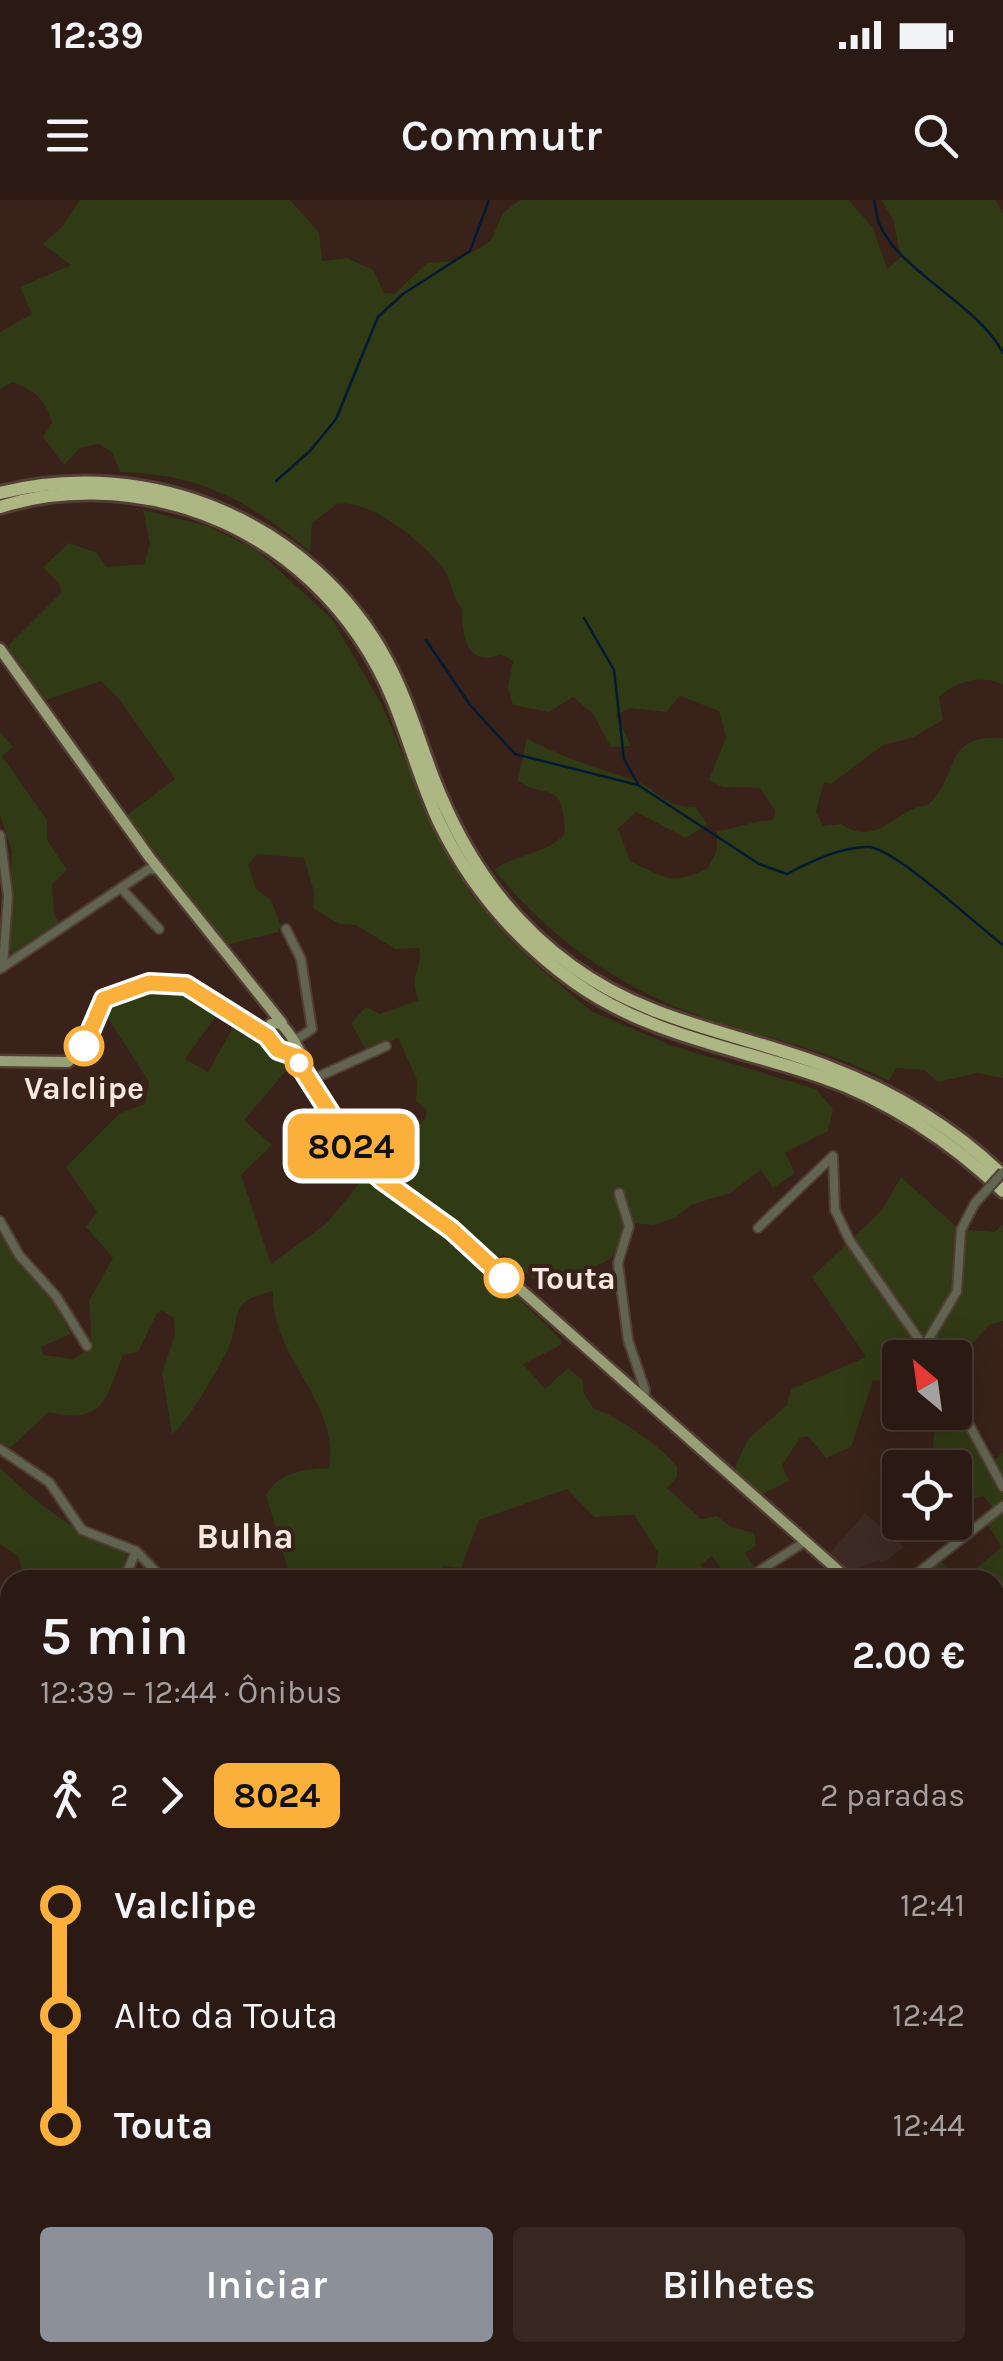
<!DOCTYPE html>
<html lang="pt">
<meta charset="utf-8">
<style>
body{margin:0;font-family:Karla,sans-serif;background:#362721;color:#f1f3f6;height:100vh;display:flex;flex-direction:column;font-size:38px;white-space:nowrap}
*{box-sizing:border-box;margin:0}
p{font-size:32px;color:#a5a1a0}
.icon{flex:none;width:55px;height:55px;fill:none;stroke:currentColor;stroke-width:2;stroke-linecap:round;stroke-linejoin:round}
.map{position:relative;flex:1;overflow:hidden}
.drawer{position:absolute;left:0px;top:1370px;width:1005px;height:792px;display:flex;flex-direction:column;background:#2a1a13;border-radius:30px 30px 0 0;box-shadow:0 10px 40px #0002,0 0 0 2px #463833}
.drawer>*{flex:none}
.badge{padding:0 20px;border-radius:15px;font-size:35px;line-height:65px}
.needle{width:65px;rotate:331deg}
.controls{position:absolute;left:882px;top:1140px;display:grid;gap:20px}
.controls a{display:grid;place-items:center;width:90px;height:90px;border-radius:10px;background:#2a1a13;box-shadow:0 10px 40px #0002,0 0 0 2px #463833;font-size:50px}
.map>.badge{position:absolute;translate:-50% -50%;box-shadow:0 0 0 5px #fff}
.legs{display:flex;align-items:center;gap:15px;height:110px;padding:0 40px;font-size:32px}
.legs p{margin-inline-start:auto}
.overview{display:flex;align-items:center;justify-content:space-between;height:170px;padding:0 40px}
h1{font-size:55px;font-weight:600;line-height:75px}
.cta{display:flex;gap:20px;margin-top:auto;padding:20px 40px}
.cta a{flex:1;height:115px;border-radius:10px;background:#8c9099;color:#fff;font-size:40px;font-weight:600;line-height:115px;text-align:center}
.cta a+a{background:#362721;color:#f1f3f6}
ul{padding:0 40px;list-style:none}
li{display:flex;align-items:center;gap:35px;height:110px;font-size:38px}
li i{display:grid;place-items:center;width:15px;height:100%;margin:0 12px;background:currentColor}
li i::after{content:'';width:25px;height:25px;margin:-12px;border:8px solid;border-radius:50%;background:#2a1a13}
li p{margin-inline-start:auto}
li:first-child i{background:linear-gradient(#0000 50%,currentColor 0)}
li:last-child i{background:linear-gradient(currentColor 50%,#0000 0)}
.status{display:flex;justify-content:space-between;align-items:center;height:70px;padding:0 50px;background:#2a1a13;direction:ltr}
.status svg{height:28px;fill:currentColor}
header{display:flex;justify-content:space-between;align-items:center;height:130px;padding:0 40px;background:#2a1a13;font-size:45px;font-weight:600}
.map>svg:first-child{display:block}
.commercial{fill:#3d2b25}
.green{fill:#303a15}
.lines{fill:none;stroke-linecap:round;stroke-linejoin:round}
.stream{stroke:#021b32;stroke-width:2.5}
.minor-casing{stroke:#533e35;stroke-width:12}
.major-casing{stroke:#533e35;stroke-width:15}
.highway-casing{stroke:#533e35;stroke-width:18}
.minor{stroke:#606450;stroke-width:8}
.major{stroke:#969f75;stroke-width:10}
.highway{stroke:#acb784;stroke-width:12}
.minor-bridge-casing{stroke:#533e35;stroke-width:12;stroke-linecap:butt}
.minor-bridge{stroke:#606450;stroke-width:8}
.line-1-casing{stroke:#fff;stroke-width:22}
.line-1{stroke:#fbb03b;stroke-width:15}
.stop-1-dot{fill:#fff;stroke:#fbb03b;stroke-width:5}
.labels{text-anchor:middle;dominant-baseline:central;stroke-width:8;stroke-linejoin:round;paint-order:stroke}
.stop-label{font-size:32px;font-weight:bold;fill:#f7e8e1;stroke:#382219}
.neighbourhood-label{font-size:35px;font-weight:bold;fill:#f7e8e1;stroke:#382219}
</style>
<div class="status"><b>12:39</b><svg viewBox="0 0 49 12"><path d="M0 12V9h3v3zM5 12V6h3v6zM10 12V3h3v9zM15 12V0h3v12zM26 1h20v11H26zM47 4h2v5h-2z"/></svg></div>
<header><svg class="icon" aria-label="menu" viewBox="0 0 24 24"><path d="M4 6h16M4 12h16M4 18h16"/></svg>Commutr<svg class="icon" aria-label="search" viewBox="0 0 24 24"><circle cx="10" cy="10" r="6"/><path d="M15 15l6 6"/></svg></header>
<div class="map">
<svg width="1003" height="2161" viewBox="0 0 1003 2161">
<rect width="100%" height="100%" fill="#382219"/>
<!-- commercial -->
<path class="commercial" d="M 865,1313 L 904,1347 L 882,1363 L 879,1360 L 849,1372 L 829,1354 Z"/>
<!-- green -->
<g class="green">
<path d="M 80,0 L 290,0 L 319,32 L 322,61 L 347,58 L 373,70 L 384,93 L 394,94 L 427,63 L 452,61 L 480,48 L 491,40 L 503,13 L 520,0 L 849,0 L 873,28 L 887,69 L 901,57 L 893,19 L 881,0 L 996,0 L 1003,14 L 1003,485 C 983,473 954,482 939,497 L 943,520 L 914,537 L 883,545 L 831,584 L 824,582 L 816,612 L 823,626 L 841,624 C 878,649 895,608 928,605 C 962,572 941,535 1003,538 L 1003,878 L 977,873 L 938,882 L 924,870 L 896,868 L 889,881 C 839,855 789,843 736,828 C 636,799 560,750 494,670 C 517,652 546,656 565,633 C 563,574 543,602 518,580 L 527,538 C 560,557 596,568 631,579 C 657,587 660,607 696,607 L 707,624 L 686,638 L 636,612 L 618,629 L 630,661 C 665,677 670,687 708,668 L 717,649 L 717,631 C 737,629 751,621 773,620 L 775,610 L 760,588 L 723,587 L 709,580 L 726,537 L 719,511 L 680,496 L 666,512 L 630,508 L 616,515 L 631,546 L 611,547 L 593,514 L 573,497 L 549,512 L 513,505 L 508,487 L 513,461 L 501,454 C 466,469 462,434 462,409 C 451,396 452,380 442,367 C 423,342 369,298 337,304 L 312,323 L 310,352 C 250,301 200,274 120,272 L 112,252 L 99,244 L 80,248 L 64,265 L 43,237 L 52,223 C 45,198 36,192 13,182 L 0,189 L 0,132 L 32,114 L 20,87 L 71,65 L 42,44 L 62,27 Z"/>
<path d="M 143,310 L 208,326 L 257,350 L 332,419 L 382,505 L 441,645 L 473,697 L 533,762 L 591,811 L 673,846 L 816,889 L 833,909 L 828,931 L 785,953 L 795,973 L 773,988 L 761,970 L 730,993 L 691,1005 L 675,1018 L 653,1025 L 634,1023 L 610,1059 L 549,1091 L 503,1054 L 490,1070 L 561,1140 L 561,1145 L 523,1164 L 545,1189 L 568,1168 L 583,1181 L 584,1194 L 594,1209 C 617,1215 660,1246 677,1266 L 677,1277 L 667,1288 L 701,1319 L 717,1316 L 731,1327 L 754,1333 L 756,1346 L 745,1353 L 755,1368 L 730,1380 L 712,1356 L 700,1365 L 710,1380 L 652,1380 L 659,1354 L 634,1315 L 594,1317 L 567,1289 L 479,1320 L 461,1368 L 444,1366 L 436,1380 L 291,1380 L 266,1295 C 279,1272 304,1269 329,1268 C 341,1204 270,1156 273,1091 C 226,1102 242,1116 229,1147 C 219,1168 189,1221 172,1234 L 162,1173 L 175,1134 L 174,1118 L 163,1111 L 157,1113 L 138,1152 L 123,1155 C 106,1198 104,1226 49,1212 L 10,1248 L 0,1242 L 0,1028 L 50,1096 L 71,1134 L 41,1147 L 44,1155 L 73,1159 L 92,1147 L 89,1101 L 113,1058 L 86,1027 L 97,1012 L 66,967 L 120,913 L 145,904 L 149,882 L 103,811 C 121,791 159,781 185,791 C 196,795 208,806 218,813 L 185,859 L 208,872 L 235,824 L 292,864 L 244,920 L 272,945 L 241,975 L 271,1064 L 327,1023 L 366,975 L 352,957 L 425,920 L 427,910 L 416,901 L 417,880 L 398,838 L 367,852 L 351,823 L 366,807 L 380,814 L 419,800 C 407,774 424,768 419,748 L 395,749 L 356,725 L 339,724 L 313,708 L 314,692 L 304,658 L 257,654 L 248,665 L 256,689 L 271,700 L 281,726 L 278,732 L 226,745 L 127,615 L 175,579 L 120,500 L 101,481 L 46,500 L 10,450 L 8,446 L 61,393 L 60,385 L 43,367 L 69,343 L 97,353 L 106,367 L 144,364 L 150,344 Z"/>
<path d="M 0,532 L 13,547 L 2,556 L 47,620 L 47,640 L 67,670 L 52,684 L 54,713 L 60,726 L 13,754 L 8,748 L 12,651 L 0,615 Z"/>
<path d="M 901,977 L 959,1029 L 995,1032 L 1003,1024 L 1003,1121 L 989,1125 L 955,1162 L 955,1158 L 900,1158 L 900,1183 L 873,1180 L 851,1247 L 826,1258 L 808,1236 L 800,1238 L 782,1265 L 789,1281 L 762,1294 L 733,1271 L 748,1239 L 787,1205 L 791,1189 L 866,1157 L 812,1077 L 882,1010 Z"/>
<path d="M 955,1207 L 985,1264 L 990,1265 L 1003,1252 L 1003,1451 L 995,1455 L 995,1380 L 962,1380 L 1002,1347 L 986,1322 L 998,1313 L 983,1296 L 955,1304 L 955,1268 L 931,1268 L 936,1213 L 955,1212 Z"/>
<path d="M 0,1268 C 36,1301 73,1335 122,1347 L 127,1356 L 121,1380 L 23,1380 L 19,1357 L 0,1344 Z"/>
<path d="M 940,1359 L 957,1380 L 914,1380 Z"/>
<path d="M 0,1703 L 10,1712 L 10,1776 L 0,1775 Z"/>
<path d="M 279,2152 L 462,2153 L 454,2161 L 277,2161 Z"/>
<path d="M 101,2153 L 254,2153 L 250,2161 L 103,2161 Z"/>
</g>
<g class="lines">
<!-- stream -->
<g class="stream">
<path d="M 874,0 C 876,7 876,16 879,23 C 898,71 978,104 1003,153"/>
<path d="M 276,281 L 310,251 L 336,219 L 378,117 L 403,94 L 470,51 L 489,0"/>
<path d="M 584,418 L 614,470 L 624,559 L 638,584"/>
<path d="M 426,440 L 470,505 L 515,554 L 638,585 L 759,664 L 787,674 C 809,662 843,646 869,647 C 896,649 976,725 1003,745"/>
<path d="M 366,2152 L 367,2161"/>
</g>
<!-- minor casing -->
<g class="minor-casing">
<g id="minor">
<path d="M 0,635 L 8,696 L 3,766"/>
<path d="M 121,688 L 159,729"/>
<path d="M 286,729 L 301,759 L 312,829 L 294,841"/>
<path d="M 0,769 L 149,669 L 159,670"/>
<path d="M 311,880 L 386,846"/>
<path d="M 619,993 L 629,1026 L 618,1063 L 628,1140 L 645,1190 L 644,1201"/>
<path d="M 0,1021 L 19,1055 L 56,1096 L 87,1146"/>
<path d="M 758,1028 L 833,956 L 835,1010 L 850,1041 L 932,1158"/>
<path d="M 925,1145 L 957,1091 L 961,1030 L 975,1003"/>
<path d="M 955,1199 L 1003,1287"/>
<path d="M 0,1249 L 49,1282 L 82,1330 L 136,1351 L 164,1380"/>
<path d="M 124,1380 L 136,1351"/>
<path d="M 745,1380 L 806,1341"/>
<path d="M 909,1380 L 1003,1306"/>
<path d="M 995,1458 L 1003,1453"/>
<path d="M 0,1472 L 10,1477"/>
<path d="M 0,1579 L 10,1586"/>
<path d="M 0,1651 L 10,1654"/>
<path d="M 995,1743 L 1003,1739"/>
<path d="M 995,1758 L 1003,1767"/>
<path d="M 0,1894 L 10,1890"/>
<path d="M 995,1908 L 1003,1900"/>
<path d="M 995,1971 L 1003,1989"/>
<path d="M 995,2013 L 1003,1996"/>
<path d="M 995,2039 L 1003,2036"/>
<path d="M 0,2108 L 10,2107"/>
<path d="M 415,2152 L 451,2161"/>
<path d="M 594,2152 L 613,2161"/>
<path d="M 283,2161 L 285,2152"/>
<path d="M 541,2161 L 557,2152"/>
<path d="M 700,2161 L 710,2152"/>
<path d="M 833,2161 L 843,2152"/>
</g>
</g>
<!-- major casing -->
<g class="major-casing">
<g id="major">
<path d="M 0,449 L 150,658 L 282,823"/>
<path d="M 0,861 L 68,862 L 85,845 L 104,799 C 171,761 210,801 267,836"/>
<path d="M 311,880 C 306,872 299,857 290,853 C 278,846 273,847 266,833 L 271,824 L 280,823 C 303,845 311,884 327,912 C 358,965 403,995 452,1029 L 849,1380"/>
<path d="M 995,1506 L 1003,1508"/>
<path d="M 995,1573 L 1003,1587"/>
</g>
</g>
<!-- highway casing -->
<g class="highway-casing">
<g id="highway">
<path d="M 0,293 C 151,255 313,323 387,461 C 407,499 419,541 434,580 C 464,656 506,718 572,766 C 651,824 742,833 831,868 C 892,891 956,929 1003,976"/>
<path d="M 0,307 C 60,288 126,290 186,308 C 282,338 356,409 394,502 C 410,542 421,583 439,622 C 470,686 516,740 574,782 C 648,835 734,847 819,876 C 886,898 952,942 1003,991"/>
</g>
</g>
<!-- minor -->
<use href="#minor" class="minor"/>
<!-- major -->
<use href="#major" class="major"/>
<!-- highway -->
<use href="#highway" class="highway"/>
<!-- minor-bridge casing -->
<g class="minor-bridge-casing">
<path id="minor-bridge" d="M 975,1003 L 1003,972"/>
</g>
<!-- minor-bridge -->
<use href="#minor-bridge" class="minor-bridge"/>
</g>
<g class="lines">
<!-- line-1 casing -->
<g class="line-1-casing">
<path id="line-1" d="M 84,846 L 104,799 L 149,783 L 186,785 L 267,836 L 278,850 L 293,855 L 359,958 L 381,979 L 452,1030 L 504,1078"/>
</g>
<!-- line-1 -->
<use href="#line-1" class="line-1"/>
</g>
<!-- markers -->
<g class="stop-1-dot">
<circle cx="84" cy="846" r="18"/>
<circle cx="299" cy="863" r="12"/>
<circle cx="504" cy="1078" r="18"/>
</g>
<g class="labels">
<!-- stop labels -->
<g class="stop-label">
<text x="84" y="888">Valclipe</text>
<text x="532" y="1078" text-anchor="start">Touta</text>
</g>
<!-- neighbourhood labels -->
<g class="neighbourhood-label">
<text x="245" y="1336">Bulha</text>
</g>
</g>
</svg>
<div class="controls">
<a><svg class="needle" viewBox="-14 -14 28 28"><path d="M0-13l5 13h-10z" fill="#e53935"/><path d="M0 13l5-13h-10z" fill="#a5a1a0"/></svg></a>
<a><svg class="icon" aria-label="locate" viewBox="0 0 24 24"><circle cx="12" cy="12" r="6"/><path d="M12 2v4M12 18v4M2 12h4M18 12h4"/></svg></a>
</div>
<b class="badge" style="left:351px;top:946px;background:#fbb03b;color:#111">8024</b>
<section class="drawer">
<div class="overview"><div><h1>5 min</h1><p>12:39 – 12:44 · Ônibus</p></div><b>2.00 €</b></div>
<div class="legs"><svg class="icon" aria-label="walk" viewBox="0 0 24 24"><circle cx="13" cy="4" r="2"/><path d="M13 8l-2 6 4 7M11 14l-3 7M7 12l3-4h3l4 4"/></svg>2<svg class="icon" aria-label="forward" viewBox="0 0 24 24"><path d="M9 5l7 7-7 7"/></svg><b class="badge" style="background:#fbb03b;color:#111">8024</b><p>2 paradas</p></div>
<ul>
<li><i style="color:#fbb03b"></i><b>Valclipe</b><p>12:41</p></li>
<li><i style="color:#fbb03b"></i><span>Alto da Touta</span><p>12:42</p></li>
<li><i style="color:#fbb03b"></i><b>Touta</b><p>12:44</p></li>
</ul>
<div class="cta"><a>Iniciar</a><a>Bilhetes</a></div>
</section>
</div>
